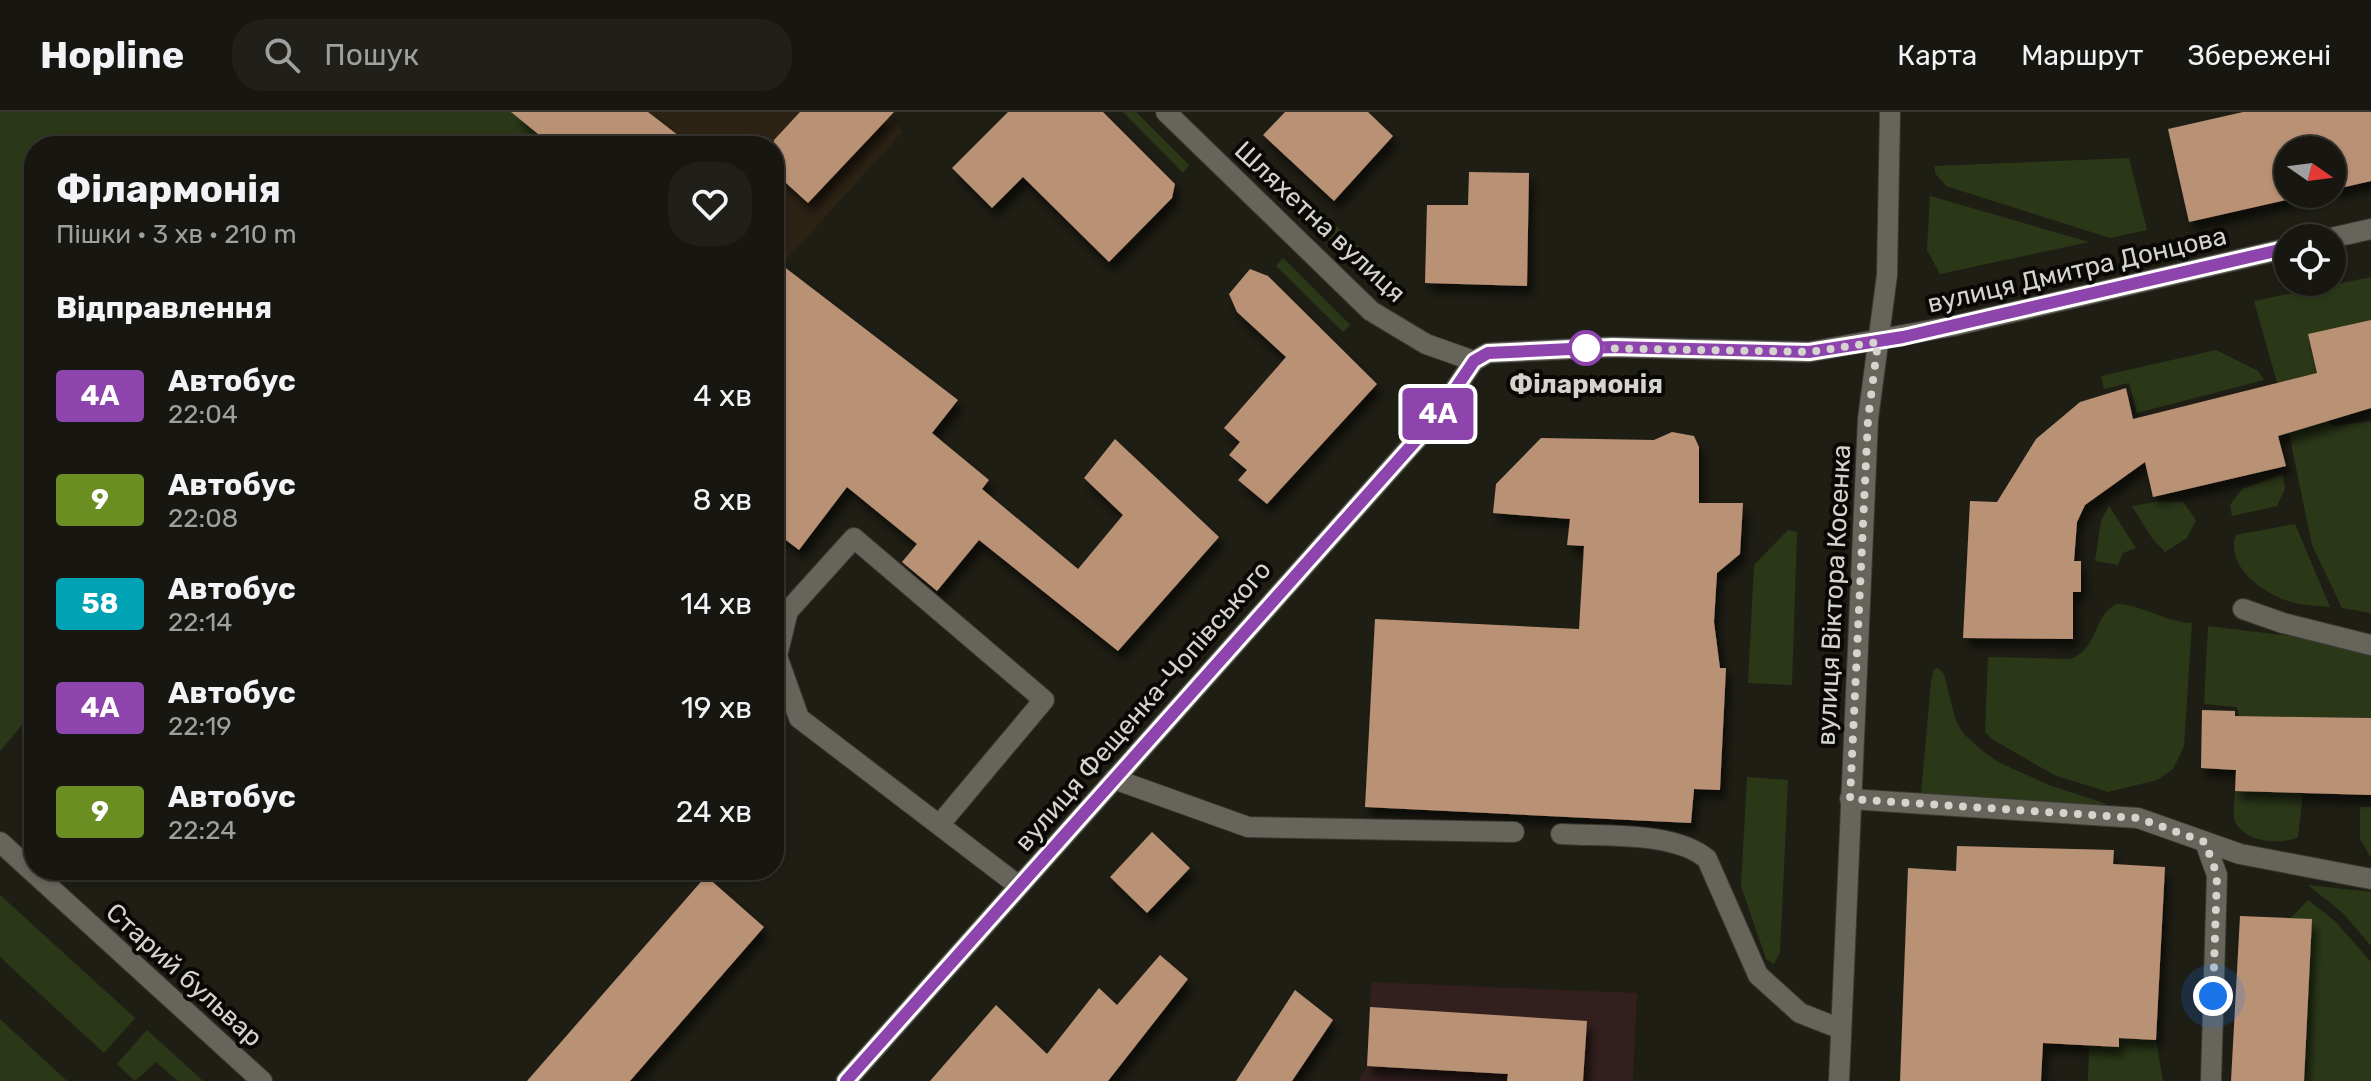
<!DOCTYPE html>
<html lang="uk">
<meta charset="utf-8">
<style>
body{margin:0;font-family:Rubik,sans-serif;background:#201f19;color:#f1f3f6;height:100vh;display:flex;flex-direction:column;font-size:30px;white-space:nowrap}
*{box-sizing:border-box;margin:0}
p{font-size:26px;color:#9e9f9f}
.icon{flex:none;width:44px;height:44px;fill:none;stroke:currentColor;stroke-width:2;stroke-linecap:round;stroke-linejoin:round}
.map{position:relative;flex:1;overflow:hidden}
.drawer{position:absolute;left:24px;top:24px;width:760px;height:744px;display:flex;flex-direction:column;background:#171610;border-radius:32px;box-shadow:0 2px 6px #0004,0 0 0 2px #363530}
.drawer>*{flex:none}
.badge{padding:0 16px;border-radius:6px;font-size:28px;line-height:52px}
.needle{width:52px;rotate:104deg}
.tools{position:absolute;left:2274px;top:24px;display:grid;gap:16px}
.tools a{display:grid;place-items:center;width:72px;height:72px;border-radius:50%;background:#171610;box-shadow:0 2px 6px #0004,0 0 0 2px #363530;font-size:40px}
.you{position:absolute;width:40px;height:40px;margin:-20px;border:6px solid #fff;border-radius:50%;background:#1a73e8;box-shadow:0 0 0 12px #1a73e833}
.map>.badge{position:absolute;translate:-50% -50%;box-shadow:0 0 0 4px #fff}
h2{padding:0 32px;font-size:30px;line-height:72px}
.round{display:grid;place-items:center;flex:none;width:84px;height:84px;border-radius:32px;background:#201f19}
.head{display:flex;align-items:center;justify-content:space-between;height:136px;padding:0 32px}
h1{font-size:38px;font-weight:700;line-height:60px}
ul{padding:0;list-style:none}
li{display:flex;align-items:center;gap:24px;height:104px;padding:0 32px}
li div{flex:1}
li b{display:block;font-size:30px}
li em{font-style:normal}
li .badge{min-width:88px;font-weight:700;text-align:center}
header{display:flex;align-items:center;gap:48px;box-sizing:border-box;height:112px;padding:0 40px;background:#171610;border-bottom:2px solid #363530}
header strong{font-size:38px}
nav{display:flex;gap:44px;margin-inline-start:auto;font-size:28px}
.search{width:560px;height:72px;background:#201f19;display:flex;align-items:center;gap:20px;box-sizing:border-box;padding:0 28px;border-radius:32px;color:#9e9f9f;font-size:30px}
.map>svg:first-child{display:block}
.industrial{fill:#2d2314}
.education{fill:#321f1e}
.green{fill:#2b3818}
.building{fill:#b99174;filter:url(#shadow)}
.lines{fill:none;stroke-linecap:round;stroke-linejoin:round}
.minor-casing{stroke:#3a3934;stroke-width:22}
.minor{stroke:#67655b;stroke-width:20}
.line-casing{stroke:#fff;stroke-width:18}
.line{stroke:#8e44ad;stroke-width:12}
.walk{stroke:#d4d3ce;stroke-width:8;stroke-dasharray:0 14.4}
.stop-dot{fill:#fff;stroke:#8e44ad;stroke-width:4}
.labels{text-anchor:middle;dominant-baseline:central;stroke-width:8;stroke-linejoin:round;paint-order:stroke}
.street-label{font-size:26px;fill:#d4d3ce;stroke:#090805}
.stop-label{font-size:26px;font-weight:bold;fill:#d4d3ce;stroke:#090805}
</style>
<header>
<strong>Hopline</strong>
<div class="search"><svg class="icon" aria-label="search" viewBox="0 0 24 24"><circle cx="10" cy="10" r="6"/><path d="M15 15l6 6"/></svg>Пошук</div>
<nav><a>Карта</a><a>Маршрут</a><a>Збережені</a></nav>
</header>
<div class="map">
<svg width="2371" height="969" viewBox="0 0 2371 969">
<defs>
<filter id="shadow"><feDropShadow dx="5" dy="9" stdDeviation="4" flood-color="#0009"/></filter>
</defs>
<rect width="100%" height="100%" fill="#1f1e15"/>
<!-- industrial -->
<path class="industrial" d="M 519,0 L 883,0 L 903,19 L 774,161 L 774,34 L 553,34 Z"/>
<!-- education -->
<path class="education" d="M 1371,870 L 1637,881 L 1633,969 L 1359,969 L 1367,954 Z"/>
<!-- green -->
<g class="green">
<path d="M 0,0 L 519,0 L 553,34 L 34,34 L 34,599 L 0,639 Z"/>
<path d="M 1123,0 L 1136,0 L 1189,53 L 1183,61 Z"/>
<path d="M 1251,36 L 1405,177 L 1401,185 L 1366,163 L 1243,45 Z"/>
<path d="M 2129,46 L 2147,118 L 2110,126 L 1946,74 L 1935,61 L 1935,54 Z"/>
<path d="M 1930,84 L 2089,130 L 1940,162 L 1927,138 Z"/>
<path d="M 1283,146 L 1350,213 L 1343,220 L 1276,154 Z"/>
<path d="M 2371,165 L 2371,208 L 2308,223 L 2328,309 L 2334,314 L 2371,309 L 2371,501 L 2342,496 L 2312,433 L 2282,288 L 2254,189 Z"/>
<path d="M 2216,238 L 2258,259 L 2264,268 L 2137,301 L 2129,271 L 2104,277 L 2101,264 Z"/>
<path d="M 2283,362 L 2285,377 L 2277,394 L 2232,404 L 2230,393 L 2242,377 Z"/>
<path d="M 2161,389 L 2183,390 L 2196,408 L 2187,426 L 2165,440 L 2152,426 L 2132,394 Z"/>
<path d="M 2109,394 L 2136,436 L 2123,441 L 2118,453 L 2095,449 L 2101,409 Z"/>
<path d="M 2295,412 L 2330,495 C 2315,494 2299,493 2285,488 C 2260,479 2225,452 2236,423 Z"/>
<path d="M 1788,418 L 1797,420 L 1792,573 L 1748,571 L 1754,453 Z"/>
<path d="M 2116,492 C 2143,493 2165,510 2192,511 L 2184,634 L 2173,657 L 2157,668 L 2108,680 L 2054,663 L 1992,627 L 1985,620 L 1988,545 L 2070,547 C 2099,537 2092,505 2116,492 Z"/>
<path d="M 2208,514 L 2298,525 L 2371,544 L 2371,606 L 2239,604 L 2237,595 L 2204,592 Z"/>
<path d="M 1938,556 L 1944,562 L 1955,606 L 1962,620 L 1980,637 L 1998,650 L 2049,673 L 2107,692 L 2088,694 L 1921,682 L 1931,569 L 1934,557 Z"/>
<path d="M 1747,665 L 1788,668 L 1780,840 L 1774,852 L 1766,847 L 1741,774 Z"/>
<path d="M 2235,679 L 2303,681 L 2298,725 C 2280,734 2240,730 2234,706 C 2233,698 2235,687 2235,679 Z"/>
<path d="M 2360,695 L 2371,695 L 2371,746 L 2360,727 Z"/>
<path d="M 2308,773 L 2371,780 L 2371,834 L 2344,802 Z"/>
<path d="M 0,783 L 135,906 L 104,941 L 0,845 Z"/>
<path d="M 2308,788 L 2336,810 L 2371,850 L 2371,969 L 2304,969 L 2312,808 L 2291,806 Z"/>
<path d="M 0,907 L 67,969 L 68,969 L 0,969 Z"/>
<path d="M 147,918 L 203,969 L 178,969 L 156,950 L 135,969 L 117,952 Z"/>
<path d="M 2119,926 L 2156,928 L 2163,969 L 2088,969 L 2089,933 L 2119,935 Z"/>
</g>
<!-- building -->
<g class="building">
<path d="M 511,0 L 648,0 L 692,34 L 553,34 Z"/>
<path d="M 800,0 L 894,0 L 808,91 L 774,60 L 774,28 Z"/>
<path d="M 1008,0 L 1103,0 L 1175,72 L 1172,86 L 1109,150 L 1023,65 L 992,96 L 952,56 Z"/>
<path d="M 1285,0 L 1368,0 L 1393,24 L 1334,89 L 1263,23 Z"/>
<path d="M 2243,0 L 2371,0 L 2371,69 L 2332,78 L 2332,38 L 2288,38 L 2288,82 L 2313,82 L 2189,110 L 2168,17 Z"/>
<path d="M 1469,60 L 1529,61 L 1527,174 L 1425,171 L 1427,93 L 1468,93 Z"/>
<path d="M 774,147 L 958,288 L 932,321 L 989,368 L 982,377 L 1078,457 L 1123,403 L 1084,366 L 1115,327 L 1219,425 L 1118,539 L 979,428 L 937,479 L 902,450 L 917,432 L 847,375 L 799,438 L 774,419 Z"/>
<path d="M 1250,157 L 1268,164 L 1377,272 L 1267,392 L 1238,368 L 1247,358 L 1229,343 L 1240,330 L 1224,316 L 1286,245 L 1237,200 L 1229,182 Z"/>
<path d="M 2371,208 L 2371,296 L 2278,324 L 2286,354 L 2153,385 L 2145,350 L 2085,393 L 2077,410 L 2074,449 L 2081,449 L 2081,480 L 2073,480 L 2073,527 L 1963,526 L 1970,389 L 1997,390 L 2036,327 L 2080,290 L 2126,276 L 2133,307 L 2317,261 L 2308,222 Z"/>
<path d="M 1672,320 L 1694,324 L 1699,335 L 1699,391 L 1743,391 L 1740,442 L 1717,461 L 1714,510 L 1720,556 L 1726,556 L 1720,678 L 1694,677 L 1691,711 L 1365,695 L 1375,507 L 1579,517 L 1584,434 L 1567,433 L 1570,407 L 1493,401 L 1496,372 L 1541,326 L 1654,328 Z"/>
<path d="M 2202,598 L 2235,599 L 2235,604 L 2371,606 L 2371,683 L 2235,679 L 2236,658 L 2201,656 Z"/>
<path d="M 1152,720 L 1190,756 L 1147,801 L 1110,765 Z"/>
<path d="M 1957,734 L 2114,738 L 2113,752 L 2165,755 L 2156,928 L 2119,926 L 2119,935 L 2043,931 L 2041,969 L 1900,969 L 1908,756 L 1956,759 Z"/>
<path d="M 706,764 L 764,815 L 630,969 L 527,969 Z"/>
<path d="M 2240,804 L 2312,807 L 2304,969 L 2231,969 Z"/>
<path d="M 1160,843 L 1188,867 L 1108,969 L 930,969 L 996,893 L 1047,942 L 1099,876 L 1117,893 Z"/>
<path d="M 1295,878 L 1333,908 L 1292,969 L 1236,969 Z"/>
<path d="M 1370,895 L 1587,909 L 1583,969 L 1507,969 L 1508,962 L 1367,954 Z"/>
</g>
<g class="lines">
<!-- minor casing -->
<g class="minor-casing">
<g id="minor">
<path d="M 1166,0 L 1371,199 L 1426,232 L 1474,249 L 1488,241 L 1612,235 L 1809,240 L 1953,214 L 2288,136"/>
<path d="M 2331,126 L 2371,117"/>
<path d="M 2243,497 L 2283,511 L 2371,533"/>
<path d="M 1114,667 L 1248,715 L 1514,720"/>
<path d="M 1850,687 L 2138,706 L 2240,742 L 2371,767"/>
<path d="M 940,712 L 1044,588 L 854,426 L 788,499 L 777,544 L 799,606 L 1019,774"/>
<path d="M 1561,722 C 1604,725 1674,719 1707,747 L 1758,863 L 1800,901 L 1841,917"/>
<path d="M 0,730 L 262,969"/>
<path d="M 2205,730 L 2217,763 L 2211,969"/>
<path d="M 846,969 L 1434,308 L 1474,249"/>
<path d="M 1839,969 L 1868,307 L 1887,163 L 1890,0"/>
</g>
</g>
<!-- minor -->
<use href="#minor" class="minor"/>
</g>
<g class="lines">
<!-- line casing -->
<g class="line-casing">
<path id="line" d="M 846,969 L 1434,308 L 1474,249 L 1488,241 L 1612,235 L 1809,240 L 1903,225 L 2288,136"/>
</g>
<!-- line -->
<use href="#line" class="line"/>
<!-- walk -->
<path class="walk" d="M 1586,236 L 1809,240 L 1878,230 L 1868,307 L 1850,687 L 2138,706 L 2205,730 L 2217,763 L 2213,884"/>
</g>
<!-- markers -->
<circle class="stop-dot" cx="1586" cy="236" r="16"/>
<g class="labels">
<!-- street labels -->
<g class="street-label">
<text transform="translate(1320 110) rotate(43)">Шляхетна вулиця</text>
<text transform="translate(2077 158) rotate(-13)">вулиця Дмитра Донцова</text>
<text transform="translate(1834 483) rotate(-87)">вулиця Віктора Косенка</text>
<text transform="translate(1143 594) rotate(-49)">вулиця Фещенка-Чопівського</text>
<text transform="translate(184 863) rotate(42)">Старий бульвар</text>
</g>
<!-- stop labels -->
<g class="stop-label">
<text x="1586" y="272">Філармонія</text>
</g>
</g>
</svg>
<div class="tools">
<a><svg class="needle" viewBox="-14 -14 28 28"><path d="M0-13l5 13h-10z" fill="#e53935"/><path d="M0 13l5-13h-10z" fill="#9e9f9f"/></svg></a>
<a><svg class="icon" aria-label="locate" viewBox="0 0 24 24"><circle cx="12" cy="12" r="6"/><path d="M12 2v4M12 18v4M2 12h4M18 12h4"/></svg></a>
</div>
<div class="you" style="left:2213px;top:884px"></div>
<b class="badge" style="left:1438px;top:302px;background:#8e44ad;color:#fff">4А</b>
<section class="drawer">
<div class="head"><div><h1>Філармонія</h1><p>Пішки · 3 хв · 210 m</p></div><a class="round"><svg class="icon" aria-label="heart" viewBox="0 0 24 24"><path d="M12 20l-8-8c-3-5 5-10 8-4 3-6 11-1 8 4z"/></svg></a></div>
<h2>Відправлення</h2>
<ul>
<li><span class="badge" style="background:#8e44ad;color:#fff">4А</span><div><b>Автобус</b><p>22:04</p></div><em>4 хв</em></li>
<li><span class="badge" style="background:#6b8e23;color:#fff">9</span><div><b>Автобус</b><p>22:08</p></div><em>8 хв</em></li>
<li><span class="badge" style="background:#00a3b4;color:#fff">58</span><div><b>Автобус</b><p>22:14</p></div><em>14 хв</em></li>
<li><span class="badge" style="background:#8e44ad;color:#fff">4А</span><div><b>Автобус</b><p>22:19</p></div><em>19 хв</em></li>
<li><span class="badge" style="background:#6b8e23;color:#fff">9</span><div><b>Автобус</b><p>22:24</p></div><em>24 хв</em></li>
</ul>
</section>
</div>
